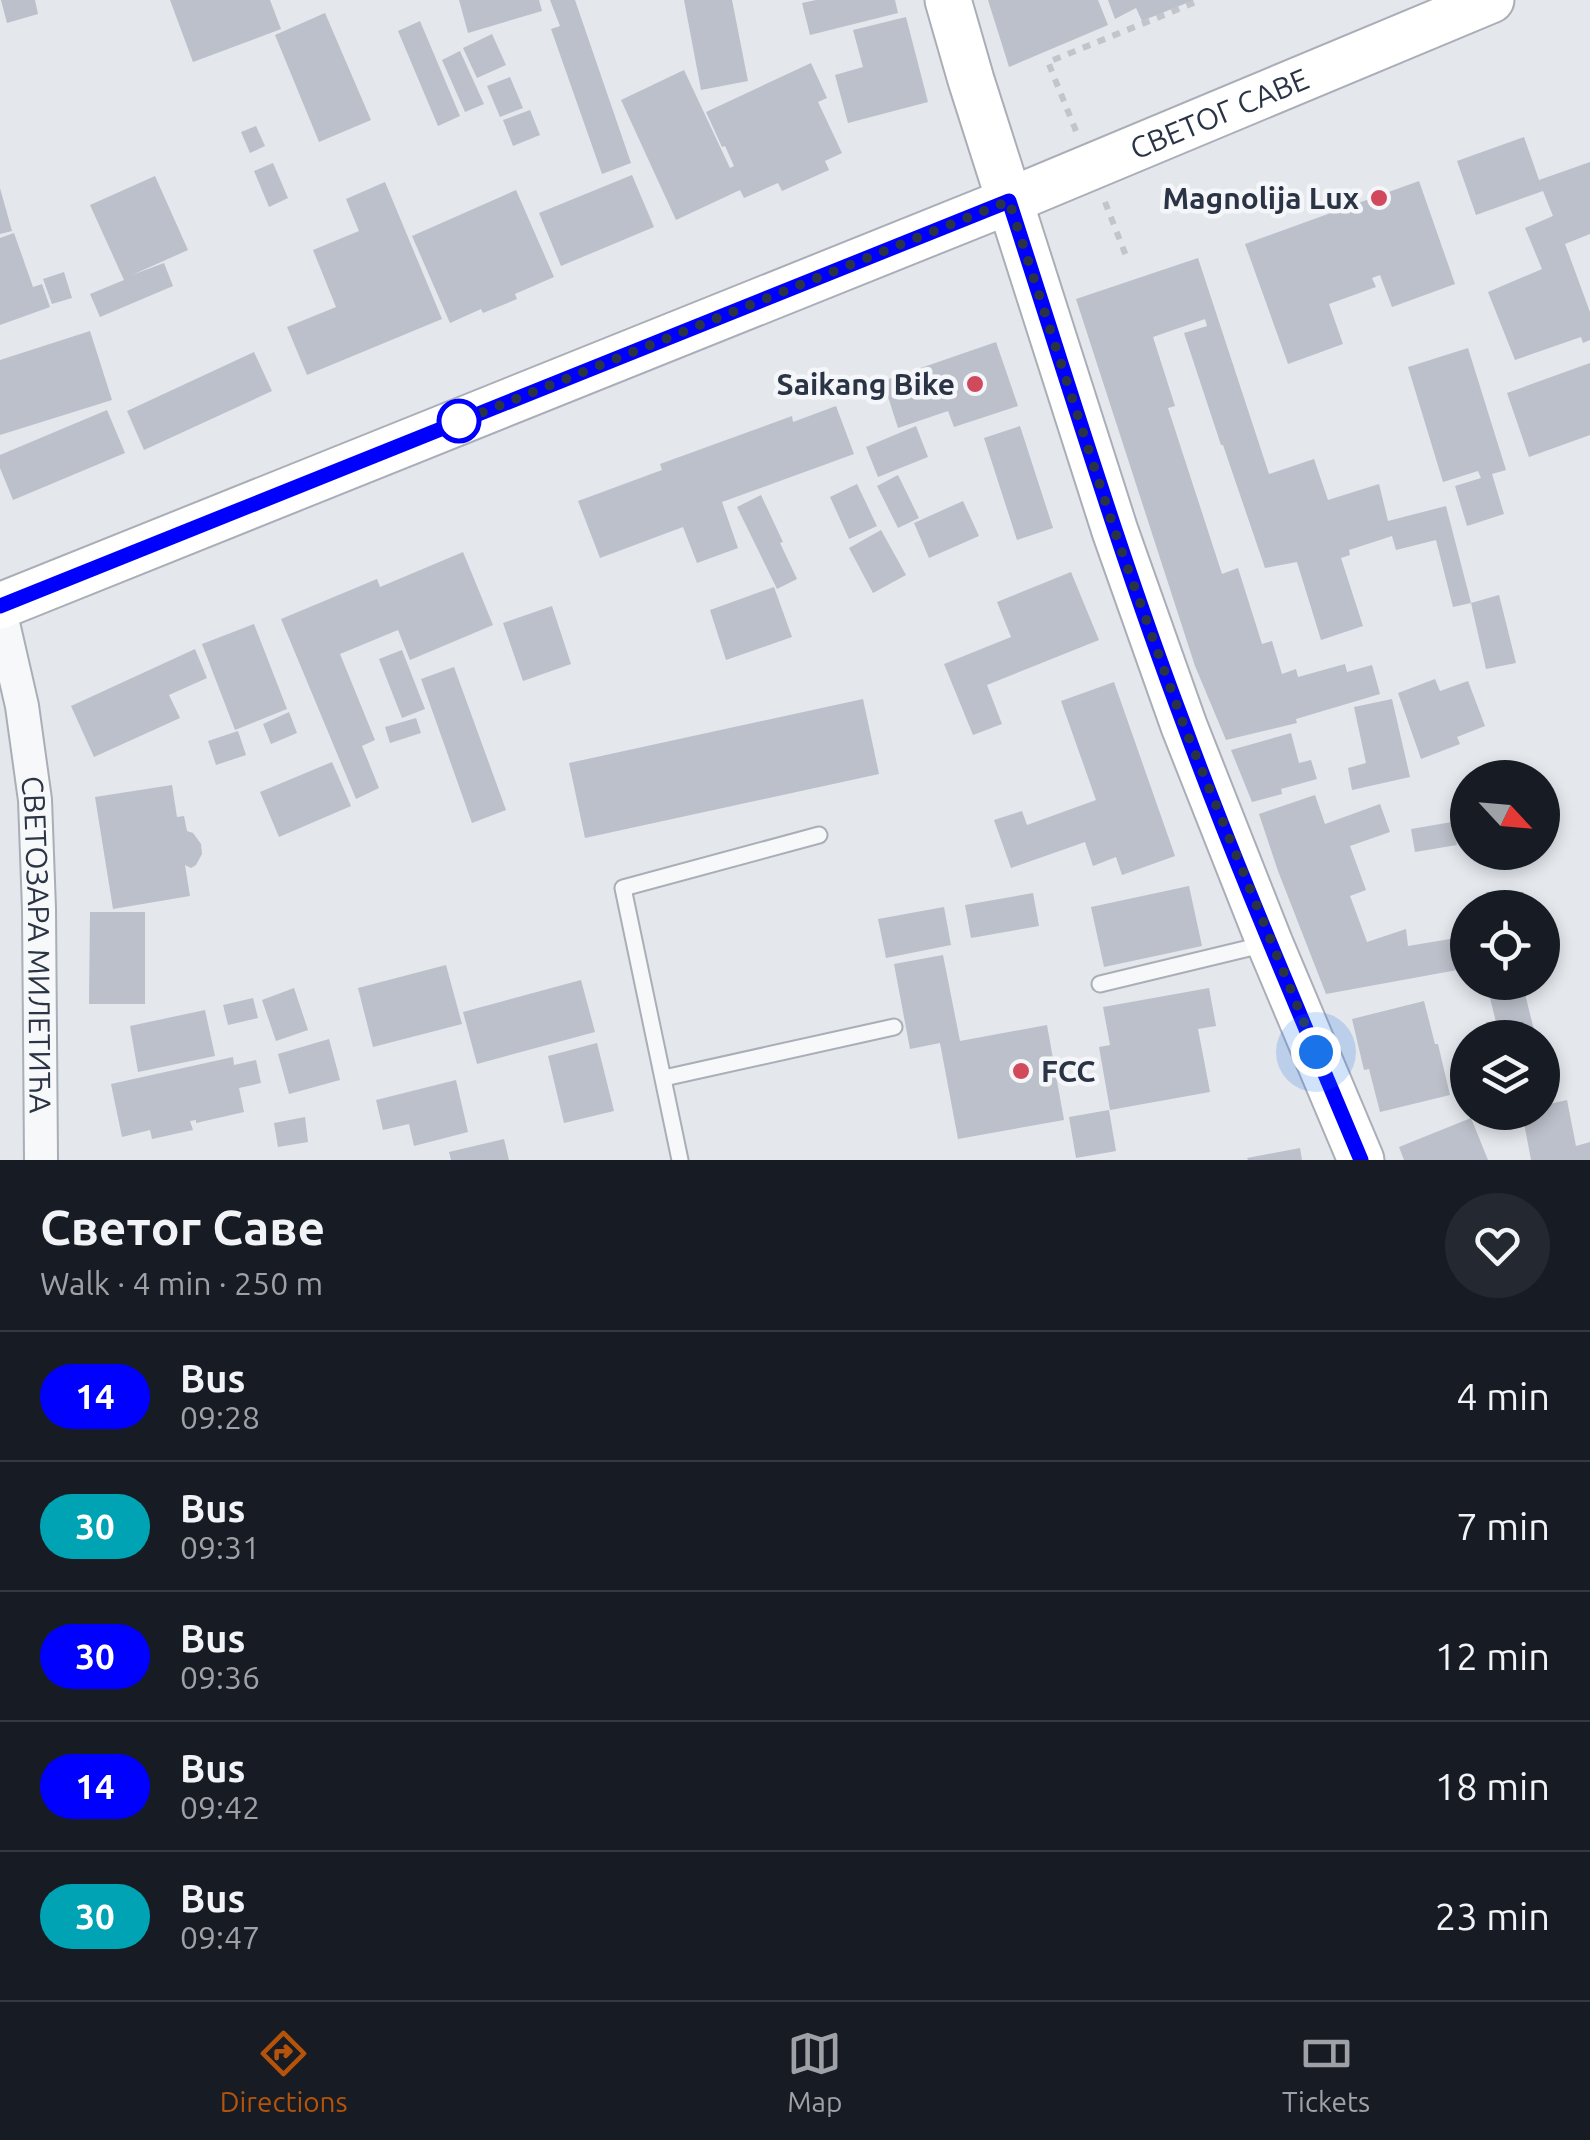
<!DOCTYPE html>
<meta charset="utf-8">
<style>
body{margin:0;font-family:Ubuntu,sans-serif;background:#242831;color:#f1f3f6;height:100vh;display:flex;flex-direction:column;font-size:38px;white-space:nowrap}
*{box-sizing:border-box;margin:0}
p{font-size:32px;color:#9ea1a6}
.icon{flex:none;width:55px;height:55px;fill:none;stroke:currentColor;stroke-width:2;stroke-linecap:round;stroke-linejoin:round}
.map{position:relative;height:1160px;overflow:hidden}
.drawer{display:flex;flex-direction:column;background:#171b24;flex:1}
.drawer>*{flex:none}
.badge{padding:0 20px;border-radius:32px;font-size:35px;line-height:65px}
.needle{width:65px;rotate:116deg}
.tools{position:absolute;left:1450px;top:760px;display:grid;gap:20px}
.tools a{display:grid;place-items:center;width:110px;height:110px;border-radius:50%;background:#171b24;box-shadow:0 5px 15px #0003;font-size:50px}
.you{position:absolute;width:50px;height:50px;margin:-25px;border:8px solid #fff;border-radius:50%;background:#1a73e8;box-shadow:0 0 0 15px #1a73e833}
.map>.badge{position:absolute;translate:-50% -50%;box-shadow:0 0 0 5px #fff}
.round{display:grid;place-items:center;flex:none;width:105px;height:105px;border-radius:52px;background:#242831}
.summary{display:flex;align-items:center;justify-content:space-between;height:170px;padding:0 40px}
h1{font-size:48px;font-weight:600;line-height:75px}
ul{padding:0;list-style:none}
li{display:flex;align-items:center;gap:30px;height:130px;padding:0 40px;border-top:2px solid #363941}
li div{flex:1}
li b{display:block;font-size:38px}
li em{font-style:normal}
li .badge{min-width:110px;font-weight:700;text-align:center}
.menu{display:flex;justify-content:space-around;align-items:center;height:140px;border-top:2px solid #363941;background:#171b24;font-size:28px;color:#9ea1a6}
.menu a{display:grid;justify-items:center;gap:5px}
.menu .on{color:#b45309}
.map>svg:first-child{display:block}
.building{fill:#bbc0ca}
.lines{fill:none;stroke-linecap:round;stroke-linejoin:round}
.lane-casing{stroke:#a9aeb7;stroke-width:19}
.street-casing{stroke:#a9aeb7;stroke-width:36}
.secondary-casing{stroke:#a9aeb7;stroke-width:49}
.path{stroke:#c2c5cb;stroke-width:6;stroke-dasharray:8 8;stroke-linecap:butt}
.lane{stroke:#f7f8fa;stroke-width:15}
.street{stroke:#f7f8fa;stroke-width:32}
.secondary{stroke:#fff;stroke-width:45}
.line-casing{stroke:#fff;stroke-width:22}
.line{stroke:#00f;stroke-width:15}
.walk{stroke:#2b3445;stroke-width:10;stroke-dasharray:0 18}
.poi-dot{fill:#d1495b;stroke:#f4f6f9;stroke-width:4}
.stop-dot{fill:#fff;stroke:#00f;stroke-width:5}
.labels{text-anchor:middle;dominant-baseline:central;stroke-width:9;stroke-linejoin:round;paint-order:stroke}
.street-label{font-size:30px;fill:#2b3445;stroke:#f4f6f9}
.poi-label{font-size:30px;font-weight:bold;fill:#2b3445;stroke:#f4f6f9;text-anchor:end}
</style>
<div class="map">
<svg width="1590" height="1160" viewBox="0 0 1590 1160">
<rect width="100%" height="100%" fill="#e4e7ec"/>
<!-- building -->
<g class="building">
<path d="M 1,0 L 35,0 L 38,14 L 7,23 Z"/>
<path d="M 170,0 L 270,0 L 281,29 L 193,62 Z"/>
<path d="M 459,0 L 539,0 L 542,11 L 468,33 Z"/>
<path d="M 550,0 L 575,0 L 631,163 L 602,174 L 551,29 L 560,26 Z"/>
<path d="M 684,0 L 732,0 L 748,81 L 701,90 Z"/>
<path d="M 816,0 L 895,0 L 898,13 L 810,35 L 802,3 Z"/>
<path d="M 988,0 L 1098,0 L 1108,25 L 1009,67 Z"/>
<path d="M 1108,0 L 1194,0 L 1142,21 L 1136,8 L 1115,19 Z"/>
<path d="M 325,13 L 371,120 L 319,142 L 275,35 Z"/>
<path d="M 906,17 L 928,102 L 848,123 L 835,75 L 863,67 L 853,30 Z"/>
<path d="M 420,21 L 460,116 L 438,126 L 398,31 Z"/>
<path d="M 492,34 L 506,65 L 477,78 L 463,48 Z"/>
<path d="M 460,51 L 484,104 L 465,112 L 442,60 Z"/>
<path d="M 811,63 L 827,98 L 818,102 L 842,153 L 825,161 L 829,170 L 782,191 L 778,183 L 744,198 L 740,190 L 676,220 L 621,100 L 684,70 L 730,168 L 734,166 L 725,146 L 722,147 L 706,112 Z"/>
<path d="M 510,77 L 523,108 L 500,117 L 487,86 Z"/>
<path d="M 530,110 L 540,135 L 513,146 L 503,120 Z"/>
<path d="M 256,126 L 265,146 L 250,153 L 241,132 Z"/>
<path d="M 1524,137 L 1539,180 L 1590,162 L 1590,234 L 1565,244 L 1590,312 L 1590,340 L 1583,343 L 1581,337 L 1515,360 L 1488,292 L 1542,269 L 1525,228 L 1553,216 L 1543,191 L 1476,215 L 1457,161 Z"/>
<path d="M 273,163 L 288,198 L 269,207 L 254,171 Z"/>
<path d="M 632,175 L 654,227 L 561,266 L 539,213 Z"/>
<path d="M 155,176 L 188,250 L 132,275 L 164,263 L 173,286 L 100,317 L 90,294 L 124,280 L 90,205 Z"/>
<path d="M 1419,181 L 1455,284 L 1392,307 L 1380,275 L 1372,278 L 1376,287 L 1329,304 L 1343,344 L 1288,364 L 1245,244 Z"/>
<path d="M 385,182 L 442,319 L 307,375 L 287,327 L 336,307 L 313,250 L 359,231 L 346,199 Z"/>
<path d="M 0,188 L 12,231 L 0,234 Z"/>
<path d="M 516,190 L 554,277 L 515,294 L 517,299 L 483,313 L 481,309 L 450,323 L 412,236 Z"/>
<path d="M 14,233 L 33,287 L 42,284 L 50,307 L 0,325 L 0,238 Z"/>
<path d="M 1198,258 L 1269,474 L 1314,459 L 1328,500 L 1379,484 L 1388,521 L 1446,506 L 1471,603 L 1453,607 L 1436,540 L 1396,550 L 1392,536 L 1349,550 L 1350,555 L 1341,558 L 1363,626 L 1321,640 L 1297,562 L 1265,568 L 1223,445 L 1221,445 L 1184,333 L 1207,326 L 1205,319 L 1153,337 L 1175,406 L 1168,408 L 1222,574 L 1238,568 L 1262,644 L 1272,641 L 1282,674 L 1296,669 L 1298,677 L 1345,664 L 1347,672 L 1372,665 L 1380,694 L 1296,719 L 1297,723 L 1226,740 L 1195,666 L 1076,299 Z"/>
<path d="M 64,272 L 72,298 L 52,304 L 43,279 Z"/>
<path d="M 90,331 L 112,400 L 0,435 L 0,360 Z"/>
<path d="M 996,342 L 1018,406 L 954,427 L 948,411 L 898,428 L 883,381 Z"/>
<path d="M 1468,348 L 1506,470 L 1492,474 L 1504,514 L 1467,526 L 1455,486 L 1481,478 L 1478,471 L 1443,482 L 1408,367 Z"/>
<path d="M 254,352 L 272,391 L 144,450 L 127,411 Z"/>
<path d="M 1590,363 L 1590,435 L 1529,457 L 1507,393 Z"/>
<path d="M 836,406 L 854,454 L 722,502 L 738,548 L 697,563 L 683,527 L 600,558 L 578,501 L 662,470 L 660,464 L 792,416 L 793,422 Z"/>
<path d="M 107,410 L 125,453 L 13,500 L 0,468 L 0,455 Z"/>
<path d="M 916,426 L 928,457 L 878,477 L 866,447 Z"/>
<path d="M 1020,426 L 1053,528 L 1017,540 L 984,438 Z"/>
<path d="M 898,475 L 919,518 L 898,528 L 877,486 Z"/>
<path d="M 857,484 L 877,526 L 849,539 L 830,497 Z"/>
<path d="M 761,495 L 783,542 L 780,543 L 797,579 L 777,589 L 737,507 Z"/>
<path d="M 963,501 L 979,536 L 929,558 L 914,523 Z"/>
<path d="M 881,530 L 906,575 L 873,593 L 849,548 Z"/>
<path d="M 463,552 L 493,625 L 410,660 L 398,630 L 340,654 L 375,740 L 362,746 L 379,788 L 356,799 L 281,619 L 377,579 L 380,587 Z"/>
<path d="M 1071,572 L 1099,640 L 987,685 L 1002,724 L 973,735 L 944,664 L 1011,637 L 997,602 Z"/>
<path d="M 774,587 L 792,637 L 726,660 L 710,610 Z"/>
<path d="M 1499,595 L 1516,663 L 1486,669 L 1471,603 Z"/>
<path d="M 552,606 L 571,664 L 523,681 L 503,623 Z"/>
<path d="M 254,624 L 287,709 L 235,730 L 202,644 Z"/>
<path d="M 195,649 L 207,678 L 169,695 L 180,718 L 94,757 L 71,706 Z"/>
<path d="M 402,650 L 425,709 L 402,718 L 379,659 Z"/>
<path d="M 454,667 L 506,810 L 472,823 L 421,679 Z"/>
<path d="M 1435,679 L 1440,691 L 1468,681 L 1485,726 L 1457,737 L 1460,744 L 1421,759 L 1398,693 Z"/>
<path d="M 1114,682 L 1175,856 L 1122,875 L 1116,857 L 1093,866 L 1085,842 L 1011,868 L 994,820 L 1022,811 L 1027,825 L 1096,800 L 1061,701 Z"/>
<path d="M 863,699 L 879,774 L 585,838 L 569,763 Z"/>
<path d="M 1392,699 L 1410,777 L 1352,790 L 1348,768 L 1366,763 L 1354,707 Z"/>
<path d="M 289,712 L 297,733 L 271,744 L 263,724 Z"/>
<path d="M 416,718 L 421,733 L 390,743 L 385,727 Z"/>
<path d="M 238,731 L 246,755 L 216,765 L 208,741 Z"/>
<path d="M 1291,733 L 1299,763 L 1311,760 L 1317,779 L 1281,789 L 1282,794 L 1252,802 L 1231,750 Z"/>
<path d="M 332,762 L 351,806 L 279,837 L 260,792 Z"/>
<path d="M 172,785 L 177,817 L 184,816 L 187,831 L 193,833 L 201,844 L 202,854 L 196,865 L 191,868 L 185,865 L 190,896 L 113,909 L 95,797 Z"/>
<path d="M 1315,795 L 1325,824 L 1380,804 L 1390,832 L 1350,846 L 1366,890 L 1350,896 L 1367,942 L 1406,929 L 1408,946 L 1468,936 L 1468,968 L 1326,994 L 1278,871 L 1259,814 Z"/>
<path d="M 1452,822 L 1457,845 L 1415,852 L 1411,829 Z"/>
<path d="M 1189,886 L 1202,946 L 1104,967 L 1091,907 Z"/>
<path d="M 1033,893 L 1039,926 L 971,938 L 965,905 Z"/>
<path d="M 944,907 L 951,945 L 886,958 L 878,919 Z"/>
<path d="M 90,912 L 145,912 L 145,1004 L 89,1004 Z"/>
<path d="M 943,955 L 960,1041 L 1047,1025 L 1064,1120 L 958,1139 L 940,1043 L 910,1049 L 894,964 Z"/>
<path d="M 446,965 L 462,1024 L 373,1047 L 358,988 Z"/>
<path d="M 581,980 L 595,1032 L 477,1064 L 463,1012 Z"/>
<path d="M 1486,982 L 1522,982 L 1536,1038 L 1500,1038 Z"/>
<path d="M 294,988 L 308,1030 L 276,1041 L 262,1000 Z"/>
<path d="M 1209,988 L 1216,1026 L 1198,1029 L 1210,1092 L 1110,1110 L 1099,1047 L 1110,1045 L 1103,1007 Z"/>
<path d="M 253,998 L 258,1018 L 228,1025 L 223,1005 Z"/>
<path d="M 1424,1001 L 1435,1044 L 1438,1044 L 1450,1095 L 1380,1112 L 1369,1069 L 1364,1070 L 1352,1019 Z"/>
<path d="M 205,1010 L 215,1056 L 138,1072 L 130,1026 Z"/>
<path d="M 329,1039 L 340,1080 L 289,1094 L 278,1054 Z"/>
<path d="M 597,1043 L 614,1111 L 564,1123 L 548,1056 Z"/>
<path d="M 233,1057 L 234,1065 L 256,1060 L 261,1083 L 239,1088 L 244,1112 L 196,1123 L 196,1120 L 190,1121 L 193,1130 L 152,1139 L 150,1130 L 122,1137 L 111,1084 Z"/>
<path d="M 456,1080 L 468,1132 L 414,1146 L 409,1124 L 383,1130 L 376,1100 Z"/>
<path d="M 1544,1081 L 1549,1104 L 1567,1100 L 1576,1146 L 1590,1142 L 1590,1160 L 1531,1160 L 1522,1112 L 1542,1112 L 1542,1082 Z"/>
<path d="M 1109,1110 L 1116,1151 L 1076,1158 L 1069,1117 Z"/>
<path d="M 305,1117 L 308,1142 L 278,1147 L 274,1123 Z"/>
<path d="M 1471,1118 L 1488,1160 L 1404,1160 L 1399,1147 Z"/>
<path d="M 504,1139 L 509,1160 L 451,1160 L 449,1152 Z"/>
<path d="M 1300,1148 L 1302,1160 L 1248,1160 L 1247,1158 Z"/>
</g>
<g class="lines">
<!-- lane casing -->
<g class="lane-casing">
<g id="lane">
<path d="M 1100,984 L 1266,944"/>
<path d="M 664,1078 L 894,1027"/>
<path d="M 680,1160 L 623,888 L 819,835"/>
</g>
</g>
<!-- street casing -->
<g class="street-casing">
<g id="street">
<path id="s1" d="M 0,610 L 22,706 L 35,800 L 39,909 L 41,1160"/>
</g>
</g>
<!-- secondary casing -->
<g class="secondary-casing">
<g id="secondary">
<path d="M 948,0 L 971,80 L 1115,531 L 1184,726 L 1270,944 L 1361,1160"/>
<path id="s2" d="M 0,606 L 1009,201 L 1491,0"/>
</g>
</g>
<!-- path -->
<g class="path">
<path d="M 1076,131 L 1048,62 L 1201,0"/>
<path d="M 1105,202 L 1128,261"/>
</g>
<!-- lane -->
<use href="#lane" class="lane"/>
<!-- street -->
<use href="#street" class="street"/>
<!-- secondary -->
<use href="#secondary" class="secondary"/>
</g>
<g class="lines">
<!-- line casing -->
<g class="line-casing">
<path id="line" d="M 0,606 L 1009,201 C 1066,376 1119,553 1184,725 C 1238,872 1301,1016 1361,1160"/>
</g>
<!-- line -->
<use href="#line" class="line"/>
<!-- walk -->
<path class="walk" d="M 459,421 L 446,427 L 1009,201 L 1115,532 L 1184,726 L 1316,1052"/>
</g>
<!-- markers -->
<g class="poi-dot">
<circle cx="1379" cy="198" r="10"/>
<circle cx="975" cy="384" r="10"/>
<circle cx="1021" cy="1071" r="10"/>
</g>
<circle class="stop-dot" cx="459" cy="421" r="20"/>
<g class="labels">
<!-- street labels -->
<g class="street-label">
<text stroke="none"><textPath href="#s2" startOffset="1315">СВЕТОГ САВЕ</textPath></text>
<text stroke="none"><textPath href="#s1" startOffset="338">СВЕТОЗАРА МИЛЕТИЋА</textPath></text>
</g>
<!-- poi labels -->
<g class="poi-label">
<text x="1359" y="198">Magnolija Lux</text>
<text x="955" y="384">Saikang Bike</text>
<text x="1041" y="1071" text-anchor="start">FCC</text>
</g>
</g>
</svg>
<div class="tools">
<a><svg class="needle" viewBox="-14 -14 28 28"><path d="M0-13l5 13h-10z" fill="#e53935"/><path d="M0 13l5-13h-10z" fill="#9ea1a6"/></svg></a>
<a><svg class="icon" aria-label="locate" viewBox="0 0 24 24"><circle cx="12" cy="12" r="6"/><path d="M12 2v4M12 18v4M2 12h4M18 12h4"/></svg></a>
<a><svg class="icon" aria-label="layers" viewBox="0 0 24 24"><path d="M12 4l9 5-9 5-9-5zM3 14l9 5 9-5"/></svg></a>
</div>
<div class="you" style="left:1316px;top:1052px"></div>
</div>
<section class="drawer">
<div class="summary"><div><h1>Светог Саве</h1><p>Walk · 4 min · 250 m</p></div><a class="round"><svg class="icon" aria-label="heart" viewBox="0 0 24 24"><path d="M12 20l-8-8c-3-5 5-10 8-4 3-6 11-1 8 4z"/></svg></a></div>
<ul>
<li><span class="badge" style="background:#00f;color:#fff">14</span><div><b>Bus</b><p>09:28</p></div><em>4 min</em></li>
<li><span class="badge" style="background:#00a3b4;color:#fff">30</span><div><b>Bus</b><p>09:31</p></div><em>7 min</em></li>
<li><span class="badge" style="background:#00f;color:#fff">30</span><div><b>Bus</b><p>09:36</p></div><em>12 min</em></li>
<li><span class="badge" style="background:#00f;color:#fff">14</span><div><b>Bus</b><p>09:42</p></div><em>18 min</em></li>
<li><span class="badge" style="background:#00a3b4;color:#fff">30</span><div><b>Bus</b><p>09:47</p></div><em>23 min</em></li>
</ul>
</section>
<nav class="menu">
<a class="on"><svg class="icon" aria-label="directions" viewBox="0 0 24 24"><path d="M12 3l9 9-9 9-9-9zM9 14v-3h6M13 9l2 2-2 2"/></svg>Directions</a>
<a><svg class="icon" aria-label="map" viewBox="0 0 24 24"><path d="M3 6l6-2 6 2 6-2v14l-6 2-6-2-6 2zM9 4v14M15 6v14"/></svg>Map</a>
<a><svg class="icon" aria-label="tickets" viewBox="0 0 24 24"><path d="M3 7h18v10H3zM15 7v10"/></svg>Tickets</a>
</nav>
